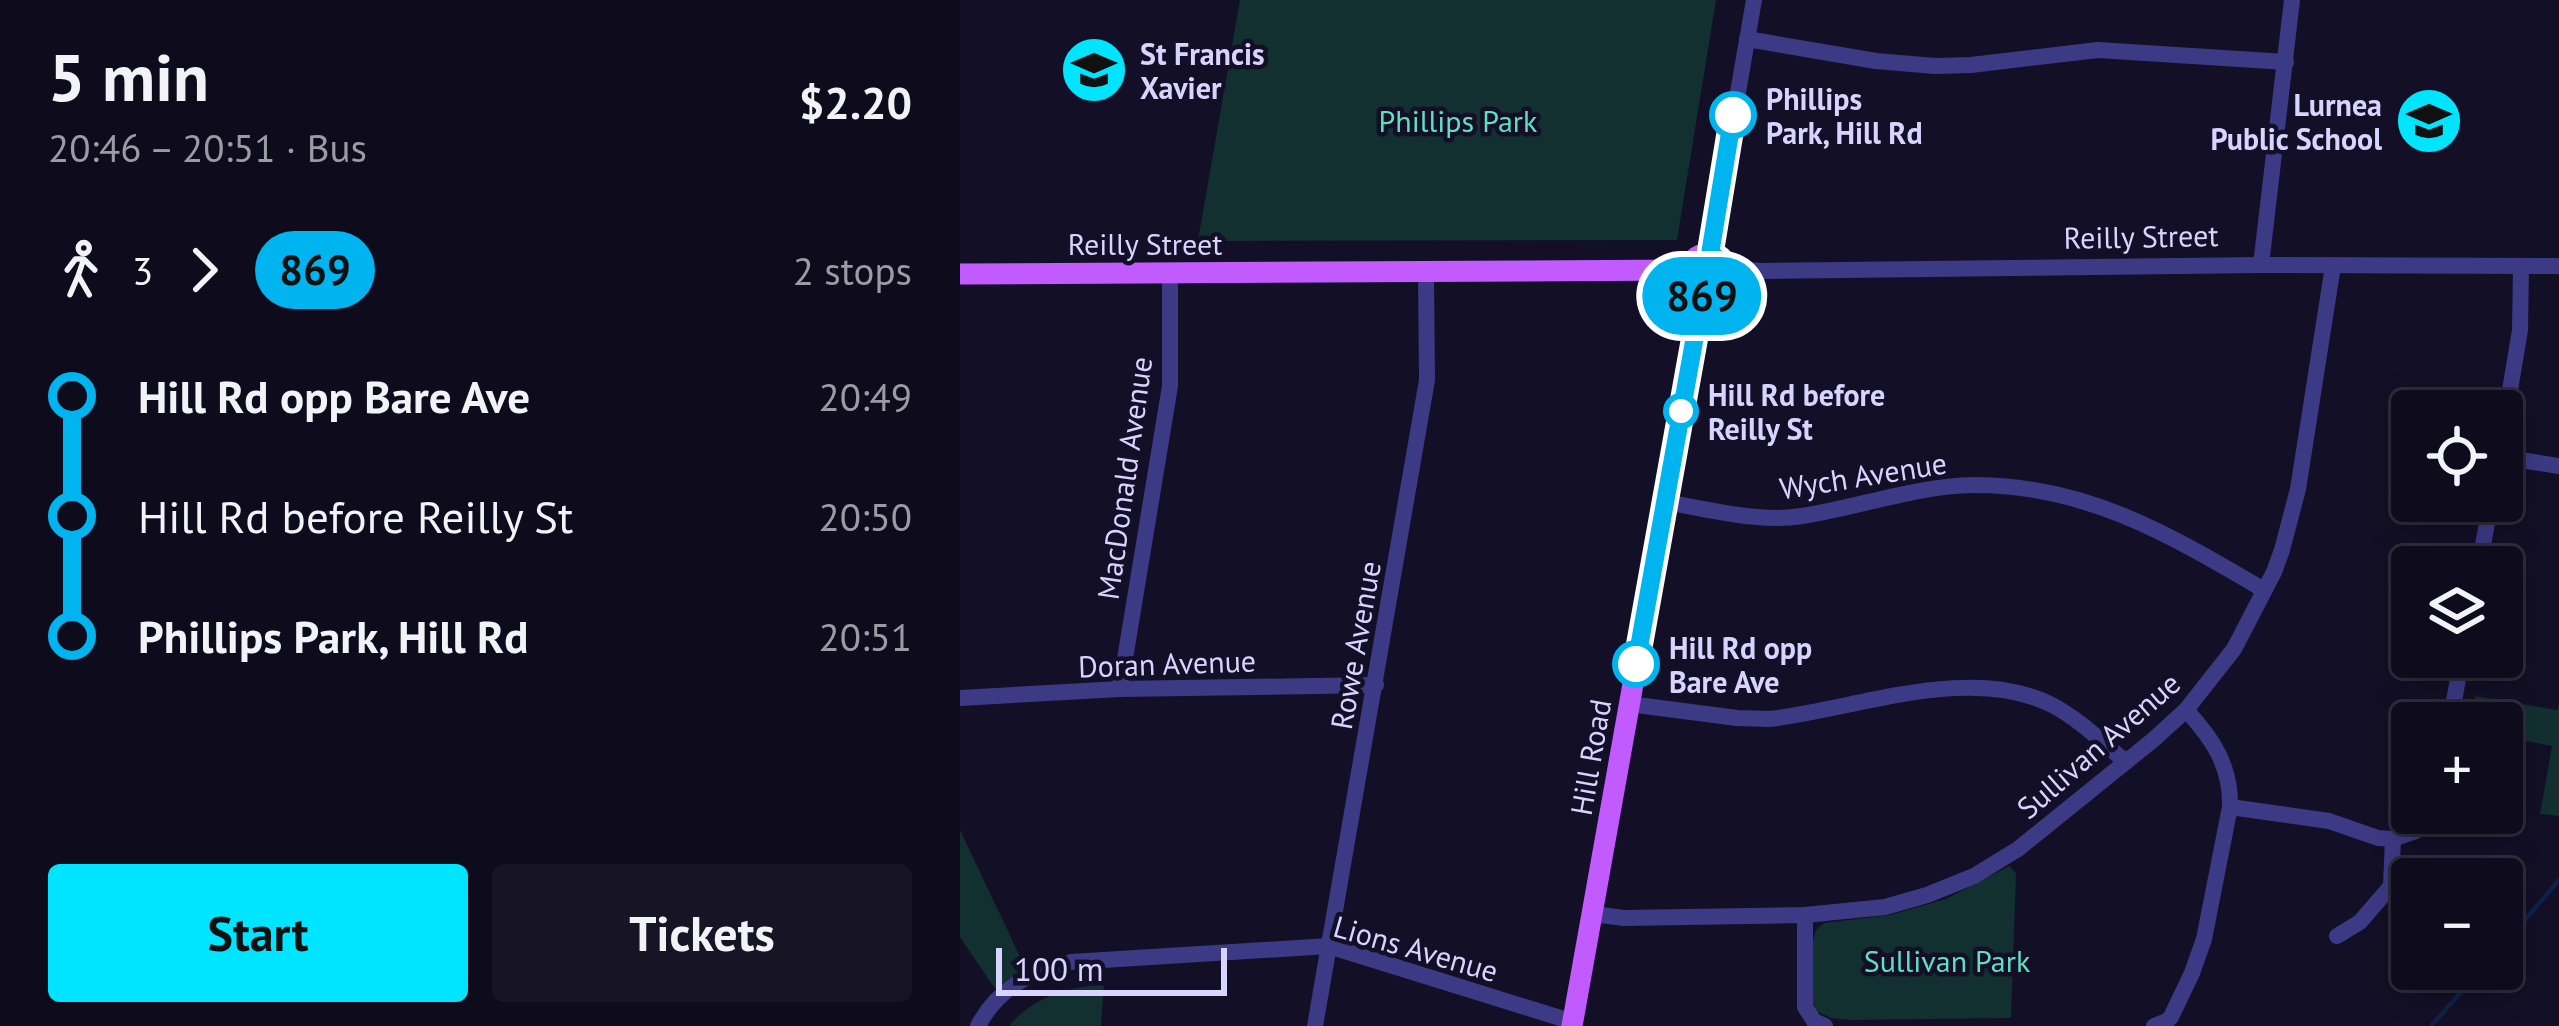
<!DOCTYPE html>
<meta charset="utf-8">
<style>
body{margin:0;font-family:"PT Sans",sans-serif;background:#171425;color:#f1f3f6;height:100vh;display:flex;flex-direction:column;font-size:45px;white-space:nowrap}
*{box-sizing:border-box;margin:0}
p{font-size:39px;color:#9b9ba3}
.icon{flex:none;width:66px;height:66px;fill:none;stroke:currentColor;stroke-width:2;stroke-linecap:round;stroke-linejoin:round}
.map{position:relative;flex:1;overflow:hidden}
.sheet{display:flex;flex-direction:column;background:#0e0b1c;width:960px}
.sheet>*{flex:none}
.badge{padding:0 24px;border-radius:39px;font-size:42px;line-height:78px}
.controls{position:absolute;left:1431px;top:390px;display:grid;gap:24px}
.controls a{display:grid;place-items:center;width:132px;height:132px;border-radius:12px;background:#0e0b1c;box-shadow:0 6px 30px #0003,0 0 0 3px #2e2b3b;font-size:60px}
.scale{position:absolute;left:36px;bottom:30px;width:231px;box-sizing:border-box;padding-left:12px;border:6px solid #d9d4ff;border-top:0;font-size:33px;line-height:42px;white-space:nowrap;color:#d9d4ff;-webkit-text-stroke:9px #130f26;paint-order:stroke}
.map>.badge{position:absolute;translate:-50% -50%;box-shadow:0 0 0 6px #fff}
.legs{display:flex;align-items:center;gap:18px;height:132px;padding:0 48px;font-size:39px}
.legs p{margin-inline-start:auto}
.summary{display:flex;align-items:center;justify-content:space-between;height:204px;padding:0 48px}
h1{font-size:66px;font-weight:600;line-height:90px}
.primary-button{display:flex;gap:24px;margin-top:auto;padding:24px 48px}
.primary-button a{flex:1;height:138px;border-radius:12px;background:#00e5ff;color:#111;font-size:48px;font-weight:600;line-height:138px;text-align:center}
.primary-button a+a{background:#171425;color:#f1f3f6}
ul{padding:0 48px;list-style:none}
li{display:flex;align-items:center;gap:42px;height:120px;font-size:45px}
li i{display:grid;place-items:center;width:18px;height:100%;margin:0 15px;background:currentColor}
li i::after{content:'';width:30px;height:30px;margin:-15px;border:9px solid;border-radius:50%;background:#0e0b1c}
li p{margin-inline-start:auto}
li:first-child i{background:linear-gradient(#0000 50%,currentColor 0)}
li:last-child i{background:linear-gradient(currentColor 50%,#0000 0)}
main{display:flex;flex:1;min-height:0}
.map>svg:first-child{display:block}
.green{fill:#12302f}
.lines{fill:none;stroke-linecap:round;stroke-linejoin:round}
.stream{stroke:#0c2248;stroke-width:4.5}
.minor{stroke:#3d3a85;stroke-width:16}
.major{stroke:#c25bff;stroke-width:21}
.line-1-casing{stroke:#fff;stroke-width:27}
.line-1{stroke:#00b5ef;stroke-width:18}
.stop-1-dot{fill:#fff;stroke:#00b5ef;stroke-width:6}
.labels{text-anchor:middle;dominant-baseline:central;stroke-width:9;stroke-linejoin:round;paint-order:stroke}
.poi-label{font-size:30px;font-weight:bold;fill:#d9d4ff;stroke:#130f26;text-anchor:start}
.stop-label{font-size:30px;font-weight:bold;fill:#d9d4ff;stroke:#130f26;text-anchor:start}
.park-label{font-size:30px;fill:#5fe0c0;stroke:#130f26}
.street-label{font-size:30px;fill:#d9d4ff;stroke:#130f26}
</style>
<main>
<section class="sheet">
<div class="summary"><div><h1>5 min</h1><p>20:46 – 20:51 · Bus</p></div><b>$2.20</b></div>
<div class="legs"><svg class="icon" aria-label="walk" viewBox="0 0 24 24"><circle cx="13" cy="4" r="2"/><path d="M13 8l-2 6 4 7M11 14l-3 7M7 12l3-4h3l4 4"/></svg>3<svg class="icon" aria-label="forward" viewBox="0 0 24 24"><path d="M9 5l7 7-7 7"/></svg><b class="badge" style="background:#00b5ef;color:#111">869</b><p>2 stops</p></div>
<ul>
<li><i style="color:#00b5ef"></i><b>Hill Rd opp Bare Ave</b><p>20:49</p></li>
<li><i style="color:#00b5ef"></i><span>Hill Rd before Reilly St</span><p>20:50</p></li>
<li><i style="color:#00b5ef"></i><b>Phillips Park, Hill Rd</b><p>20:51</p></li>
</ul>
<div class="primary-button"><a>Start</a><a>Tickets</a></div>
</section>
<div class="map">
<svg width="1599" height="1026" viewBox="0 0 1599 1026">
<rect width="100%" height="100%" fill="#130f26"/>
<!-- green -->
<g class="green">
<path d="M 280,0 L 756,0 L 717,240 L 251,241 L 237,246 Z"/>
<path d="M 1515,696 L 1597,710 L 1599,703 L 1599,816 L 1580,814 L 1592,746 L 1542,736 L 1542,723 L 1510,723 Z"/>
<path d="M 0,830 L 65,967 L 35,989 L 0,937 Z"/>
<path d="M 1049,866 L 1056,873 L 1051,1018 L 892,1020 L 871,1018 L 856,1011 L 852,1000 L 853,940 L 856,930 L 864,923 L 930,915 L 986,899 Z"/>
<path d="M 144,984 L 141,1026 L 49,1026 C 74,996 107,988 144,984 Z"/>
</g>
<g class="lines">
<!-- stream -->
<g class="stream">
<path d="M 1542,947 L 1599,880"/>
<path d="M 1471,1026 L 1522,969"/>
</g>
<!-- minor -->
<g class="minor">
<path d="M 787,39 L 916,61 L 975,66 L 1011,65 L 1138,50 L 1326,62"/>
<path d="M 750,254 L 794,0"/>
<path d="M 1301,265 L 1332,0"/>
<path d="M 763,268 L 802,271 L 1301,265 L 1599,266"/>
<path d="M 1542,438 L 1560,330 L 1561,266"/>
<path d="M 1542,457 L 1599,466"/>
<path d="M 705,502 C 748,509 798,523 842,516 C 900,507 955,486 1014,485 C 1127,485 1210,535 1304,590"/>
<path d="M 1519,567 L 1531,501"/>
<path d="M 160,689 L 210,386 L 210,274"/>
<path d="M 0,698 L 160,689 L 416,685"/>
<path d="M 669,704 L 777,718 L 809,719 C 897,709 1010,663 1092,705 C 1119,719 1143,743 1166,762"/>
<path d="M 1490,723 L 1502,657"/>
<path d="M 1270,807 L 1369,821 L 1418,838 L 1433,839 L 1456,831 L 1472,813"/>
<path d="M 633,914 L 664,918 L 845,915 L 925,907 L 967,895 L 1014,876 L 1058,849 L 1193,740 L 1226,710 L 1274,649 L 1314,572 L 1322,550 L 1338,489 L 1373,266"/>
<path d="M 845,915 L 845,1007 L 854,1021 L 865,1026"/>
<path d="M 1377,936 L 1400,922 L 1431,886 L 1433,839"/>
<path d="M 18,1026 C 38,988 71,971 111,962 L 369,946 L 613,1022"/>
<path d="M 355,1026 L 467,380 L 466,272"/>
<path d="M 1194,1026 L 1207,1021 L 1211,1017 L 1232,973 L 1244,939 L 1270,807 C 1271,766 1253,739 1226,710"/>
</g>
<!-- major -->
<g class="major">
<circle cx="746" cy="270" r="16"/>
<path d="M 0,274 L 730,270"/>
<path d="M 612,1026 L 744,286"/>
</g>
</g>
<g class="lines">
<!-- line-1 casing -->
<g class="line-1-casing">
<path id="line-1" d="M 676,664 L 744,286 L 755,284 L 762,274 L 759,259 L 750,254 L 773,115"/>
</g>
<!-- line-1 -->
<use href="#line-1" class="line-1"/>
</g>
<!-- icons -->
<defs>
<g id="school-disc" transform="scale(3.45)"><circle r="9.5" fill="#00e5ff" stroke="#130f26"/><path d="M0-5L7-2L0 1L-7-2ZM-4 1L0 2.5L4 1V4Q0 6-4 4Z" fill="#111"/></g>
</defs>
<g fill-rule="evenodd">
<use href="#school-disc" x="134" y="70"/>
<use href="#school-disc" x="1469" y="121"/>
</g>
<!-- markers -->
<g class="stop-1-dot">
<circle cx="773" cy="115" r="21"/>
<circle cx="721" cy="411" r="15"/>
<circle cx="676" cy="664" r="21"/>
</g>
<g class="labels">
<!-- poi labels -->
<g class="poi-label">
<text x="180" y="53">St Francis<tspan x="180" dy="34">Xavier</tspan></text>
<text x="1422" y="104" text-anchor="end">Lurnea<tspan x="1422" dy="34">Public School</tspan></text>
</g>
<!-- stop labels -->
<g class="stop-label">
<text x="806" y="98">Phillips<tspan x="806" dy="34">Park, Hill Rd</tspan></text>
<text x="748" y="394">Hill Rd before<tspan x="748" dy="34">Reilly St</tspan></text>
<text x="709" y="647">Hill Rd opp<tspan x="709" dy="34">Bare Ave</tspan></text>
</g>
<!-- park labels -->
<g class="park-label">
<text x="498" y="120">Phillips Park</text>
<text x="987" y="960">Sullivan Park</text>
</g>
<!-- street labels -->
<g class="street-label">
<text transform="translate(1181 236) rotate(-1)">Reilly Street</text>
<text x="185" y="243">Reilly Street</text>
<text transform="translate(903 475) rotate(-9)">Wych Avenue</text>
<text transform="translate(164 478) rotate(-82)">MacDonald Avenue</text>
<text transform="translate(395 645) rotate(-80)">Rowe Avenue</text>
<text transform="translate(207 663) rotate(-2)">Doran Avenue</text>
<text transform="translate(1138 745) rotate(-41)">Sullivan Avenue</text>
<text transform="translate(630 757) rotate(-80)">Hill Road</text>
<text transform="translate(456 948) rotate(16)">Lions Avenue</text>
</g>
</g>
</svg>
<div class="controls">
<a><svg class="icon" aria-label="locate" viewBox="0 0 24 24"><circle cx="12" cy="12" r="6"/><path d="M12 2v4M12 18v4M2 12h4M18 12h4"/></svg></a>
<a><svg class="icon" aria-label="layers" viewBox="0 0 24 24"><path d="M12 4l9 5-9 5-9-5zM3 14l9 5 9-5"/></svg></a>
<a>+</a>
<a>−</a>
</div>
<div class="scale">100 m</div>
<b class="badge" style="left:742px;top:296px;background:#00b5ef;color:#111">869</b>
</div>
</main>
